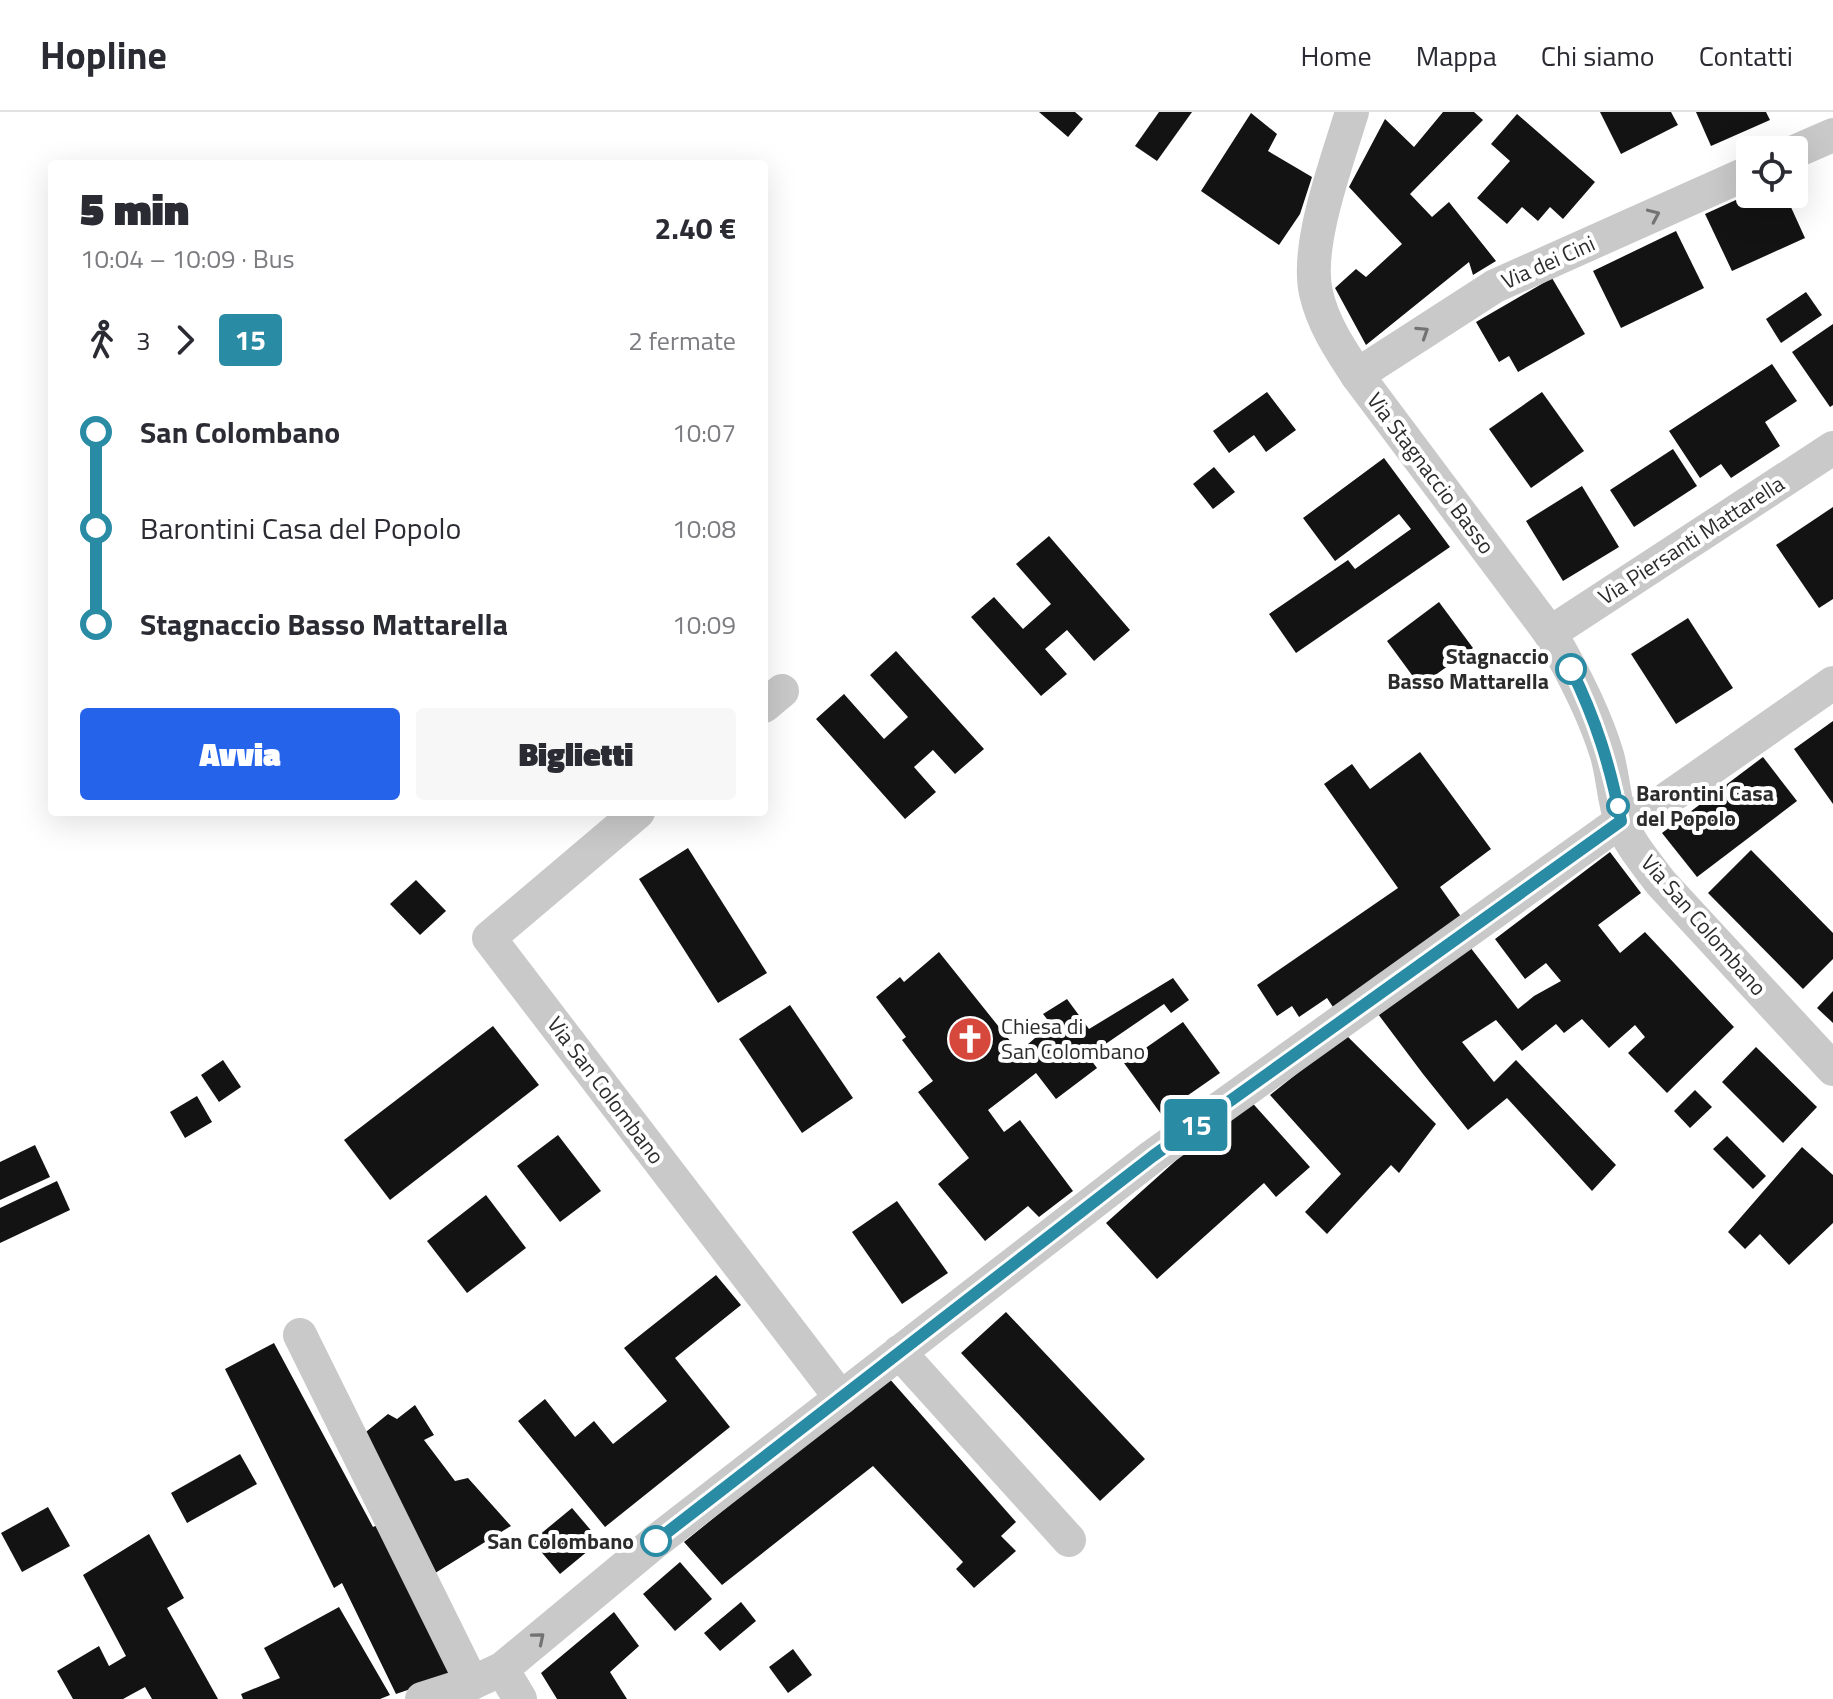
<!DOCTYPE html>
<html lang="it">
<meta charset="utf-8">
<style>
body{margin:0;font-family:"Titillium Web",sans-serif;background:#f7f7f7;color:#2b2b33;height:100vh;display:flex;flex-direction:column;font-size:30px;white-space:nowrap}
*{box-sizing:border-box;margin:0}
p{font-size:26px;color:#7c7c81}
.icon{flex:none;width:44px;height:44px;fill:none;stroke:currentColor;stroke-width:2;stroke-linecap:round;stroke-linejoin:round}
.map{position:relative;flex:1;overflow:hidden}
.side{position:absolute;left:48px;top:48px;width:720px;height:656px;display:flex;flex-direction:column;background:#fff;border-radius:8px;box-shadow:0 8px 32px #0002}
.side>*{flex:none}
.badge{padding:0 16px;border-radius:6px;font-size:28px;line-height:52px}
.buttons{position:absolute;left:1736px;top:24px;display:grid;gap:16px}
.buttons a{display:grid;place-items:center;width:72px;height:72px;border-radius:8px;background:#fff;box-shadow:0 8px 32px #0002;font-size:40px}
.map>.badge{position:absolute;translate:-50% -50%;box-shadow:0 0 0 4px #fff}
.legs{display:flex;align-items:center;gap:12px;height:88px;padding:0 32px;font-size:26px}
.legs p{margin-inline-start:auto}
.summary{display:flex;align-items:center;justify-content:space-between;height:136px;padding:0 32px}
h1{font-size:44px;font-weight:800;line-height:60px}
.action{display:flex;gap:16px;margin-top:auto;padding:16px 32px}
.action a{flex:1;height:92px;border-radius:8px;background:#2563eb;color:#fff;font-size:32px;font-weight:800;line-height:92px;text-align:center}
.action a+a{background:#f7f7f7;color:#2b2b33}
ul{padding:0 32px;list-style:none}
li{display:flex;align-items:center;gap:28px;height:96px;font-size:30px}
li i{display:grid;place-items:center;width:12px;height:100%;margin:0 10px;background:currentColor}
li i::after{content:'';width:20px;height:20px;margin:-10px;border:6px solid;border-radius:50%;background:#fff}
li p{margin-inline-start:auto}
li:first-child i{background:linear-gradient(#0000 50%,currentColor 0)}
li:last-child i{background:linear-gradient(currentColor 50%,#0000 0)}
header{display:flex;align-items:center;gap:48px;box-sizing:border-box;height:112px;padding:0 40px;background:#fff;border-bottom:2px solid #e1e1e2}
header strong{font-size:38px}
nav{display:flex;gap:44px;margin-inline-start:auto;font-size:28px}
.map>svg:first-child{display:block}
.building{fill:#131313}
.lines{fill:none;stroke-linecap:round;stroke-linejoin:round}
.street{stroke:#c9c9c9;stroke-width:34}
.oneway{stroke:#737373}
.line-1-casing{stroke:#fff;stroke-width:18}
.line-1{stroke:#2a8ba5;stroke-width:12}
.stop-1-dot{fill:#fff;stroke:#2a8ba5;stroke-width:4}
.labels{text-anchor:middle;dominant-baseline:central;stroke-width:8;stroke-linejoin:round;paint-order:stroke}
.street-label{font-size:22px;fill:#2c2c2c;stroke:#fff}
.stop-label{font-size:22px;font-weight:bold;fill:#2c2c2c;stroke:#fff;text-anchor:end}
.poi-label{font-size:22px;fill:#2c2c2c;stroke:#fff;text-anchor:start}
</style>
<header>
<strong>Hopline</strong>
<nav><a>Home</a><a>Mappa</a><a>Chi siamo</a><a>Contatti</a></nav>
</header>
<div class="map">
<svg width="1833" height="1587" viewBox="0 0 1833 1587">
<rect width="100%" height="100%" fill="#fff"/>
<!-- building -->
<g class="building">
<path d="M 1039,0 L 1075,0 L 1083,7 L 1068,25 Z"/>
<path d="M 1159,0 L 1192,0 L 1157,49 L 1135,34 Z"/>
<path d="M 1443,0 L 1474,0 L 1483,8 L 1410,82 L 1432,105 L 1449,90 L 1496,149 L 1473,163 L 1469,150 L 1366,233 L 1335,176 L 1356,157 L 1366,165 L 1402,132 L 1349,75 L 1385,7 L 1414,35 Z"/>
<path d="M 1600,0 L 1671,0 L 1678,13 L 1621,42 Z"/>
<path d="M 1696,0 L 1766,0 L 1770,8 L 1711,34 Z"/>
<path d="M 1251,1 L 1277,22 L 1268,39 L 1312,65 L 1300,102 L 1279,133 L 1201,79 Z"/>
<path d="M 1517,2 L 1595,70 L 1563,107 L 1550,95 L 1538,109 L 1522,95 L 1507,112 L 1477,86 L 1510,49 L 1491,32 Z"/>
<path d="M 1749,82 L 1785,82 L 1805,126 L 1732,159 L 1705,102 Z"/>
<path d="M 1676,119 L 1704,176 L 1621,216 L 1593,159 Z"/>
<path d="M 1552,166 L 1585,222 L 1518,260 L 1509,244 L 1499,250 L 1476,210 Z"/>
<path d="M 1806,180 L 1822,203 L 1781,231 L 1766,207 Z"/>
<path d="M 1833,212 L 1833,293 L 1830,295 L 1792,240 Z"/>
<path d="M 1772,252 L 1797,289 L 1765,310 L 1780,334 L 1731,366 L 1721,352 L 1700,366 L 1669,319 Z"/>
<path d="M 1267,280 L 1296,318 L 1266,340 L 1254,323 L 1229,341 L 1213,319 Z"/>
<path d="M 1542,280 L 1584,339 L 1531,376 L 1489,317 Z"/>
<path d="M 1673,337 L 1697,374 L 1634,415 L 1610,378 Z"/>
<path d="M 1384,346 L 1450,435 L 1296,541 L 1269,502 L 1348,448 L 1355,457 L 1411,417 L 1399,402 L 1335,449 L 1303,406 Z"/>
<path d="M 1214,355 L 1235,380 L 1213,397 L 1193,372 Z"/>
<path d="M 1582,374 L 1619,435 L 1563,469 L 1526,409 Z"/>
<path d="M 1833,395 L 1833,487 L 1819,496 L 1776,433 Z"/>
<path d="M 1049,424 L 1130,518 L 1094,549 L 1067,518 L 1045,537 L 1067,562 L 1041,584 L 971,505 L 994,485 L 1023,517 L 1051,492 L 1016,452 Z"/>
<path d="M 1439,490 L 1473,536 L 1420,574 L 1387,529 Z"/>
<path d="M 1688,506 L 1733,576 L 1676,612 L 1631,542 Z"/>
<path d="M 896,539 L 984,637 L 955,662 L 933,638 L 914,655 L 936,680 L 905,707 L 816,607 L 844,582 L 884,627 L 908,605 L 870,563 Z"/>
<path d="M 1833,609 L 1833,692 L 1794,637 Z"/>
<path d="M 1420,640 L 1491,737 L 1440,775 L 1462,806 L 1333,895 L 1327,886 L 1299,905 L 1292,894 L 1277,904 L 1257,873 L 1398,776 L 1324,672 L 1352,652 L 1370,677 Z"/>
<path d="M 1763,645 L 1797,689 L 1697,765 L 1662,721 Z"/>
<path d="M 688,736 L 767,861 L 718,891 L 639,767 Z"/>
<path d="M 1751,738 L 1833,821 L 1833,847 L 1803,877 L 1708,781 Z"/>
<path d="M 1610,740 L 1641,781 L 1598,813 L 1620,841 L 1645,820 L 1734,915 L 1667,981 L 1628,941 L 1645,925 L 1635,913 L 1609,936 L 1582,907 L 1564,921 L 1556,912 L 1522,939 L 1496,908 L 1462,930 L 1494,970 L 1516,948 L 1616,1053 L 1592,1079 L 1507,986 L 1468,1018 L 1423,962 L 1378,902 L 1470,835 L 1518,897 L 1534,884 L 1561,869 L 1546,851 L 1525,867 L 1495,827 Z"/>
<path d="M 416,768 L 446,799 L 420,823 L 390,792 Z"/>
<path d="M 939,840 L 1019,940 L 1051,912 L 1043,902 L 1067,887 L 1089,917 L 1173,866 L 1189,888 L 1171,901 L 1164,892 L 1088,944 L 1097,956 L 1056,987 L 1036,961 L 988,998 L 1004,1020 L 1020,1008 L 1073,1079 L 1039,1105 L 1028,1094 L 985,1129 L 938,1072 L 969,1046 L 918,980 L 933,969 L 902,928 L 906,925 L 876,885 L 900,865 L 904,870 Z"/>
<path d="M 1833,879 L 1833,911 L 1817,896 Z"/>
<path d="M 790,893 L 853,986 L 802,1021 L 739,927 Z"/>
<path d="M 1183,910 L 1220,961 L 1161,1002 L 1124,951 Z"/>
<path d="M 493,914 L 539,973 L 390,1088 L 344,1028 Z"/>
<path d="M 1343,920 L 1436,1012 L 1399,1061 L 1391,1053 L 1327,1122 L 1305,1100 L 1341,1062 L 1270,983 L 1318,945 Z"/>
<path d="M 1756,935 L 1817,995 L 1783,1031 L 1722,970 Z"/>
<path d="M 223,948 L 241,975 L 219,990 L 201,963 Z"/>
<path d="M 1695,978 L 1712,995 L 1690,1016 L 1674,999 Z"/>
<path d="M 197,984 L 212,1010 L 185,1026 L 170,1000 Z"/>
<path d="M 1247,985 L 1310,1055 L 1276,1085 L 1264,1071 L 1157,1167 L 1106,1111 Z"/>
<path d="M 558,1023 L 601,1079 L 560,1110 L 517,1054 Z"/>
<path d="M 1727,1024 L 1766,1064 L 1753,1077 L 1713,1037 Z"/>
<path d="M 35,1033 L 50,1065 L 0,1088 L 0,1050 Z"/>
<path d="M 1802,1035 L 1833,1063 L 1833,1111 L 1789,1153 L 1760,1122 L 1745,1137 L 1728,1120 Z"/>
<path d="M 57,1069 L 70,1098 L 0,1131 L 0,1096 Z"/>
<path d="M 486,1083 L 526,1136 L 467,1181 L 427,1129 Z"/>
<path d="M 897,1089 L 948,1161 L 902,1192 L 852,1120 Z"/>
<path d="M 716,1163 L 741,1193 L 675,1246 L 730,1315 L 605,1415 L 518,1309 L 545,1287 L 575,1325 L 594,1309 L 613,1332 L 667,1289 L 624,1236 Z"/>
<path d="M 1006,1200 L 1145,1347 L 1100,1389 L 961,1241 Z"/>
<path d="M 274,1231 L 373,1415 L 387,1409 L 457,1561 L 396,1582 L 342,1471 L 334,1476 L 225,1257 Z"/>
<path d="M 888,1265 L 1016,1410 L 1001,1424 L 1016,1439 L 974,1476 L 956,1457 L 963,1450 L 873,1354 L 722,1473 L 684,1430 Z"/>
<path d="M 415,1293 L 434,1323 L 424,1328 L 455,1369 L 468,1366 L 511,1414 L 432,1463 L 356,1328 L 388,1302 L 397,1307 Z"/>
<path d="M 240,1342 L 257,1372 L 187,1411 L 171,1381 Z"/>
<path d="M 48,1395 L 70,1434 L 22,1460 L 1,1421 Z"/>
<path d="M 572,1396 L 600,1429 L 560,1462 L 532,1429 Z"/>
<path d="M 149,1422 L 184,1486 L 167,1496 L 218,1587 L 152,1587 L 145,1575 L 123,1587 L 73,1587 L 57,1559 L 99,1534 L 109,1554 L 126,1544 L 83,1463 Z"/>
<path d="M 680,1450 L 712,1487 L 675,1519 L 643,1482 Z"/>
<path d="M 741,1490 L 756,1509 L 720,1539 L 704,1521 Z"/>
<path d="M 339,1495 L 390,1583 L 380,1587 L 243,1587 L 241,1582 L 280,1566 L 264,1536 Z"/>
<path d="M 614,1500 L 639,1534 L 610,1560 L 627,1587 L 557,1587 L 541,1561 Z"/>
<path d="M 793,1537 L 812,1563 L 788,1581 L 769,1555 Z"/>
</g>
<g class="lines">
<!-- street -->
<g class="street">
<path d="M 1352,0 C 1338,47 1305,133 1316,181 C 1323,212 1340,237 1357,263 L 1550,521 C 1573,560 1594,600 1607,643 C 1613,664 1614,689 1621,709 C 1629,732 1647,752 1661,771 L 1833,957"/>
<path d="M 1794,40 L 1833,23"/>
<path d="M 1357,263 L 1495,174 L 1750,60"/>
<path d="M 1550,521 L 1833,336"/>
<path d="M 764,594 L 782,579"/>
<path d="M 638,700 L 489,826 L 841,1286"/>
<path d="M 300,1223 L 472,1571"/>
<path d="M 899,1240 L 1069,1428"/>
<path d="M 502,1557 L 520,1587"/>
<path d="M 422,1587 L 472,1571 L 502,1557 L 655,1430 L 1153,1044 L 1621,709 L 1661,691 L 1833,571"/>
</g>
</g>
<!-- one-way arrows -->
<defs><path id="oneway-chevron" d="M-2-3.5L2.5 0L-2 3.5" fill="none" stroke-width="1.6" stroke-linecap="round" stroke-linejoin="round" transform="scale(2)"/></defs>
<g class="oneway">
<use href="#oneway-chevron" transform="translate(1654 103) rotate(-24)"/>
<use href="#oneway-chevron" transform="translate(1423 220) rotate(-33)"/>
<use href="#oneway-chevron" transform="translate(539 1526) rotate(-40)"/>
</g>
<g class="lines">
<!-- line-1 casing -->
<g class="line-1-casing">
<path id="line-1" d="M 656,1429 L 1153,1044 L 1621,709 C 1610,653 1596,608 1571,557"/>
</g>
<!-- line-1 -->
<use href="#line-1" class="line-1"/>
</g>
<!-- icons -->
<defs>
<g id="church-disc" transform="scale(2.3)"><circle r="9.5" fill="#d6473c" stroke="#fff"/><path d="M-1.2-6h2.4v3.5h3.3v2.4h-3.3V6h-2.4V-.1h-3.3v-2.4h3.3Z" fill="#fff"/></g>
</defs>
<g fill-rule="evenodd">
<use href="#church-disc" x="970" y="927"/>
</g>
<!-- markers -->
<g class="stop-1-dot">
<circle cx="1571" cy="557" r="14"/>
<circle cx="1618" cy="694" r="10"/>
<circle cx="656" cy="1429" r="14"/>
</g>
<g class="labels">
<!-- street labels -->
<g class="street-label">
<text transform="translate(1548 150) rotate(-24)">Via dei Cini</text>
<text transform="translate(1431 361) rotate(53)">Via Stagnaccio Basso</text>
<text transform="translate(1691 428) rotate(-33)">Via Piersanti Mattarella</text>
<text transform="translate(1704 813) rotate(49)">Via San Colombano</text>
<text transform="translate(606 978) rotate(53)">Via San Colombano</text>
</g>
<!-- stop labels -->
<g class="stop-label">
<text x="1549" y="544">Stagnaccio<tspan x="1549" dy="25">Basso Mattarella</tspan></text>
<text x="1636" y="681" text-anchor="start">Barontini Casa<tspan x="1636" dy="25">del Popolo</tspan></text>
<text x="634" y="1429">San Colombano</text>
</g>
<!-- poi labels -->
<g class="poi-label">
<text x="1001" y="914">Chiesa di<tspan x="1001" dy="25">San Colombano</tspan></text>
</g>
</g>
</svg>
<div class="buttons">
<a><svg class="icon" aria-label="locate" viewBox="0 0 24 24"><circle cx="12" cy="12" r="6"/><path d="M12 2v4M12 18v4M2 12h4M18 12h4"/></svg></a>
</div>
<b class="badge" style="left:1196px;top:1013px;background:#2a8ba5;color:#fff">15</b>
<section class="side">
<div class="summary"><div><h1>5 min</h1><p>10:04 – 10:09 · Bus</p></div><b>2.40 €</b></div>
<div class="legs"><svg class="icon" aria-label="walk" viewBox="0 0 24 24"><circle cx="13" cy="4" r="2"/><path d="M13 8l-2 6 4 7M11 14l-3 7M7 12l3-4h3l4 4"/></svg>3<svg class="icon" aria-label="forward" viewBox="0 0 24 24"><path d="M9 5l7 7-7 7"/></svg><b class="badge" style="background:#2a8ba5;color:#fff">15</b><p>2 fermate</p></div>
<ul>
<li><i style="color:#2a8ba5"></i><b>San Colombano</b><p>10:07</p></li>
<li><i style="color:#2a8ba5"></i><span>Barontini Casa del Popolo</span><p>10:08</p></li>
<li><i style="color:#2a8ba5"></i><b>Stagnaccio Basso Mattarella</b><p>10:09</p></li>
</ul>
<div class="action"><a>Avvia</a><a>Biglietti</a></div>
</section>
</div>
